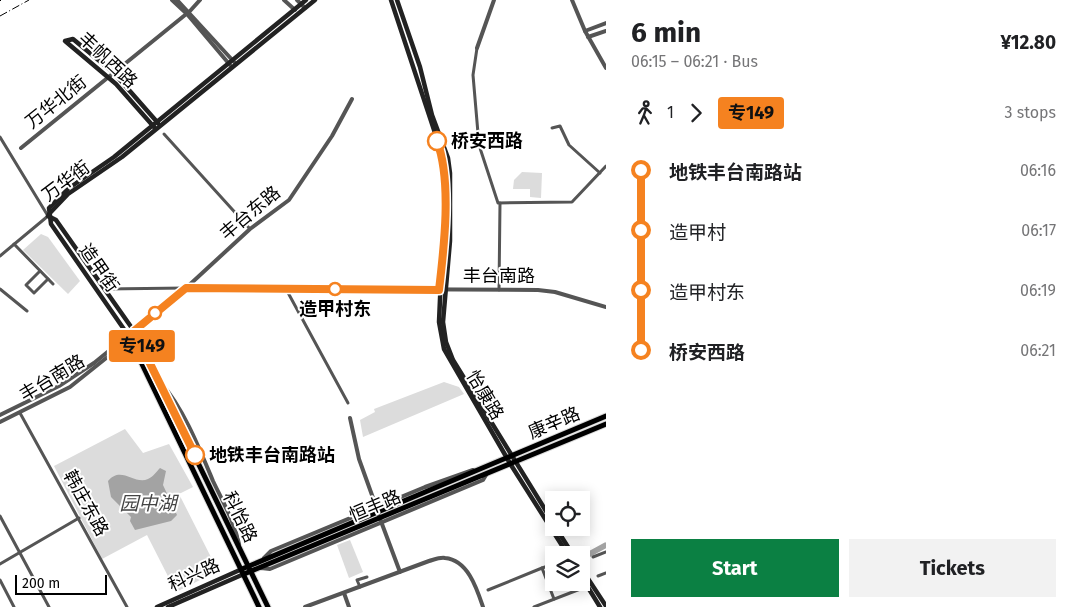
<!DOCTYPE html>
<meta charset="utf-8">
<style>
body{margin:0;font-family:"Fira Sans","Noto Sans SC",sans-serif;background:#f2f2f2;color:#202124;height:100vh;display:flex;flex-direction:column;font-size:19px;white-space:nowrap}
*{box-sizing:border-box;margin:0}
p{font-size:16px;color:#757577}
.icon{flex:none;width:28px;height:28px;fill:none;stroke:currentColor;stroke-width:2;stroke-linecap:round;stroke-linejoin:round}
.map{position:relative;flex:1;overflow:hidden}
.side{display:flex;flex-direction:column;background:#fff;width:475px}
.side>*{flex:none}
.badge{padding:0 10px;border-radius:4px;font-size:18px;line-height:32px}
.tools{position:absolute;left:545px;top:491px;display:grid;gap:10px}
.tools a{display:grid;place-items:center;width:45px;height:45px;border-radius:0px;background:#fff;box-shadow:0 2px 12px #0003;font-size:25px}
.scale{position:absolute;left:15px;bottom:12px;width:92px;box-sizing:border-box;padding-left:5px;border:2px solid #000;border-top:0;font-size:14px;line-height:18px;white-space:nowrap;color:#000;-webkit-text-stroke:4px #fff;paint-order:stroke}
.map>.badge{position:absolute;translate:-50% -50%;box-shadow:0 0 0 2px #fff}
.legs{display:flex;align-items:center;gap:8px;height:55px;padding:0 25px;font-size:16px}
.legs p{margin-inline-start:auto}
.headline{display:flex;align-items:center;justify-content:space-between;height:85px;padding:0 25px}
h1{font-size:28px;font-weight:700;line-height:38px}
.button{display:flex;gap:10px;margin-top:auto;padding:10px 25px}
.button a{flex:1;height:58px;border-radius:0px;background:#0b8043;color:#fff;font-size:20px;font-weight:700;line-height:58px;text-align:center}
.button a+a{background:#f2f2f2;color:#202124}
ul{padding:0 25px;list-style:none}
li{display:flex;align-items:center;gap:18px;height:60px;font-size:19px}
li i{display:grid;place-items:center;width:8px;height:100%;margin:0 6px;background:currentColor}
li i::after{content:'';width:12px;height:12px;margin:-6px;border:4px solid;border-radius:50%;background:#fff}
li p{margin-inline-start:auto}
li:first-child i{background:linear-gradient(#0000 50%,currentColor 0)}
li:last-child i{background:linear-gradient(currentColor 50%,#0000 0)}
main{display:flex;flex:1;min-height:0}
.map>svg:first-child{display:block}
.green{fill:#dcdcdc}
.water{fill:#a3a3a3}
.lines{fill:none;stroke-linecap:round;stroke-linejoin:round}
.river{stroke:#a3a3a3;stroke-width:5.5}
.primary-casing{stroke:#dbdbdb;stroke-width:7}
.minor{stroke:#555;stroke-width:3}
.tertiary{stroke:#555;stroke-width:4}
.secondary{stroke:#222;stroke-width:4.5}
.primary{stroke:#000;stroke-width:5}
.rail{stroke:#000;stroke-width:1;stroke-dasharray:8 2.5 1 2.5;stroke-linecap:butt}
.line-1-casing{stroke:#fff;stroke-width:11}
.line-1{stroke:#f58220;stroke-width:8}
.stop-1-dot{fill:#fff;stroke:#f58220;stroke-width:2.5}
.labels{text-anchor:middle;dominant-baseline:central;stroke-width:4;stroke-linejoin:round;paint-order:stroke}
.street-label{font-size:18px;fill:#000;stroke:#fff}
.stop-label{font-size:18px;font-weight:bold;fill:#000;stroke:#fff;text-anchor:start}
.water-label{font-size:19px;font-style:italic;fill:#444;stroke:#fff}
</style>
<main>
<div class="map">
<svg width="606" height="607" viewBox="0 0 606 607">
<rect width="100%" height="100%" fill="#fff"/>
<!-- green -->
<g class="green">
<path d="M 522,172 L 542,173 L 541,198 L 530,197 L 530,189 L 513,189 L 514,180 Z"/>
<path d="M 41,234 L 48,237 L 80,281 L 68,294 L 23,250 Z"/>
<path d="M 444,382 L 459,387 L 464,394 L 363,437 L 360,420 L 375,412 L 374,409 Z"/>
<path d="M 125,429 L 143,453 L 169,444 L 193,487 L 179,494 L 218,571 L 176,592 L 147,535 L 102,559 L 54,466 Z"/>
<path d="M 350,540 L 363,572 L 349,578 L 337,545 Z"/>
</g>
<!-- water -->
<path class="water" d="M 160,468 L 166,471 L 163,485 L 177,515 L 171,521 L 135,530 L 130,521 L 131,517 L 111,497 L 108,481 C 121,465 134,485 148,479 C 153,477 156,472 160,468 Z"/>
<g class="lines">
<!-- river -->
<path class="river" d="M 584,557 L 606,545"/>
<!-- primary casing -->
<g class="primary-casing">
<g id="primary">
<path d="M 134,331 L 268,607"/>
<path d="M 128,335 L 259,607"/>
<path d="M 242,569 L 606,416"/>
<path d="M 244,574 L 606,424"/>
</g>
</g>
<!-- minor -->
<g class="minor">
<path d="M 477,48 L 473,75 L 479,145 L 498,203 L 572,202 L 606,166"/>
<path d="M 552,128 L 560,126 L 569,145 L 600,173"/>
<path d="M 164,134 L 250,229"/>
<path d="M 0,137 L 48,216 L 0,256"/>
<path d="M 14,244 L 53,284"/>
<path d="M 40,271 L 26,285 L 34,293 L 48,279"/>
<path d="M 0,289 L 27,311"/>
<path d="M 105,289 L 186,288"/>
<path d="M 286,289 L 348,403"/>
<path d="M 499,290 L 500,203"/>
<path d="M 20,413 L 127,607"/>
<path d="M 0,516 L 49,607"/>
<path d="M 593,557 L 606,552"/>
<path d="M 0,564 L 79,518"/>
<path d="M 542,568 L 554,564"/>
<path d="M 598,576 L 606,573"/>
<path d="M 0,580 L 14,607"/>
<path d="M 360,587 L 357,580 L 367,577"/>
<path d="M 488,590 L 542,568 L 554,599"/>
<path d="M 534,607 L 588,586"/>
</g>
<!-- tertiary -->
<g class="tertiary">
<path d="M 172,0 L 187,14 L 230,65"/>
<path d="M 177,0 L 236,64"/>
<path d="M 284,0 L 295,10"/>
<path d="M 297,0 L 305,8"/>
<path d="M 572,0 L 585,31 L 606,68"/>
<path d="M 585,31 L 606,23"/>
<path d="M 588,37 L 606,31"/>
<path d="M 477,48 L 494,0"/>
<path d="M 21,148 L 190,11 L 200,0"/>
<path d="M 186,288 L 538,290 L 555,292 L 606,307"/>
<path d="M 161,383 C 183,407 200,450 213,481 C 223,502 234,521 239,544"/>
<path d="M 0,415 L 59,386 L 94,363 L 186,288 L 250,229 L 289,200 L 332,136 L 352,99"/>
<path d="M 350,418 L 359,459 L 377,509"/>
<path d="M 0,422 L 70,387 L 130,339"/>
<path d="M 379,516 L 400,572"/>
<path d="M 264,558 L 271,551 L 425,487 L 473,470"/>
<path d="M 261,568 L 270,569 L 483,480 L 486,475"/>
<path d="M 344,593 L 349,607"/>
<path d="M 305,607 L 429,561 C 433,560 440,557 445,558 C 468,560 477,589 483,607"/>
</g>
<!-- secondary -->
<g class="secondary">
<path d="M 391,0 L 440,148 L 445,185 L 439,322 L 444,349 L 511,465 L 568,555"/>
<path d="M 397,0 L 420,67 L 432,115 L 448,158 L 450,173 L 450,241 L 443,322 L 446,342 L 453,360 L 554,524"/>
<path d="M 154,127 L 116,84 L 65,41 L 73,39 L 114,73 L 158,123"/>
<path d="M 49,214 L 68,194 L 122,157 L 315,0"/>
<path d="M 48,216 L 56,220 L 134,331"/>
<path d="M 128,335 L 51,224 L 49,208 L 69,188 L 114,157 L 306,0"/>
<path d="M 556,528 L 573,555"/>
<path d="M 581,568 L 606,606"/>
<path d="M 581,576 L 600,607"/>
<path d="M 157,607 L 242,569"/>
<path d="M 168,607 L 244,574"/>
</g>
<!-- primary -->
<use href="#primary" class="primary"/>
<!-- rail -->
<g class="rail">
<path d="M 0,1 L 1,0"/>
<path d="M 0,16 L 29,0"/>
</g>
</g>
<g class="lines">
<!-- line-1 casing -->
<g class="line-1-casing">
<path id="line-1" d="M 195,455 L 134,331 L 186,288 L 439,290 C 444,248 452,181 437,141"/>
</g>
<!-- line-1 -->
<use href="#line-1" class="line-1"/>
</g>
<!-- markers -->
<g class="stop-1-dot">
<circle cx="437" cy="141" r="9"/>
<circle cx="335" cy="289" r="6"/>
<circle cx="155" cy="313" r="6"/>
<circle cx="195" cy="455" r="9"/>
</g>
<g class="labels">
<!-- street labels -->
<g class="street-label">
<text transform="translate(108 60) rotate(43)">丰帆西路</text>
<text transform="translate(56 102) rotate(-39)">万华北街</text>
<text transform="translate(66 181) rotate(-37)">万华街</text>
<text transform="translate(250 213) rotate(-40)">丰台东路</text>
<text transform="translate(99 268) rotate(55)">造甲街</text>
<text x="499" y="276">丰台南路</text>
<text transform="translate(52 378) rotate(-31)">丰台南路</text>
<text transform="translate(485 395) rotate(59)">怡康路</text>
<text transform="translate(554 423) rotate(-23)">康辛路</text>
<text transform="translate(86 503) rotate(61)">韩庄东路</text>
<text transform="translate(375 506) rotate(-23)">恒丰路</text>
<text transform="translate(240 517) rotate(64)">科怡路</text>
<text transform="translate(194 575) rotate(-24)">科兴路</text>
</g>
<!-- stop labels -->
<g class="stop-label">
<text x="451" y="141">桥安西路</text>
<text x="335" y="309" text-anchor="middle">造甲村东</text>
<text x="209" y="455">地铁丰台南路站</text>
</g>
<!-- water labels -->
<g class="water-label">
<text x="148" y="503">园中湖</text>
</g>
</g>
</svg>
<div class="tools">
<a><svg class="icon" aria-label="locate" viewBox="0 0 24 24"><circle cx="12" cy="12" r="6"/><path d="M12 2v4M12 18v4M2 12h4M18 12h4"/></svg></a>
<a><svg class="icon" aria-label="layers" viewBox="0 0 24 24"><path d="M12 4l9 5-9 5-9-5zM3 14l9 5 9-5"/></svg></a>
</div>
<div class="scale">200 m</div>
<b class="badge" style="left:142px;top:346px;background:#f58220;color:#111">专149</b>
</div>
<section class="side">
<div class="headline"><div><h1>6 min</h1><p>06:15 – 06:21 · Bus</p></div><b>¥12.80</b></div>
<div class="legs"><svg class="icon" aria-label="walk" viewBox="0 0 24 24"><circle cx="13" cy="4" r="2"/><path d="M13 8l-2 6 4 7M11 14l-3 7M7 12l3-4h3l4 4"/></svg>1<svg class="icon" aria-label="forward" viewBox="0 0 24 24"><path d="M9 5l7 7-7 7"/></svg><b class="badge" style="background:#f58220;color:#111">专149</b><p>3 stops</p></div>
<ul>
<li><i style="color:#f58220"></i><b>地铁丰台南路站</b><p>06:16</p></li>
<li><i style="color:#f58220"></i><span>造甲村</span><p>06:17</p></li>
<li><i style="color:#f58220"></i><span>造甲村东</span><p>06:19</p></li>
<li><i style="color:#f58220"></i><b>桥安西路</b><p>06:21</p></li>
</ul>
<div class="button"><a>Start</a><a>Tickets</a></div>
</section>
</main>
